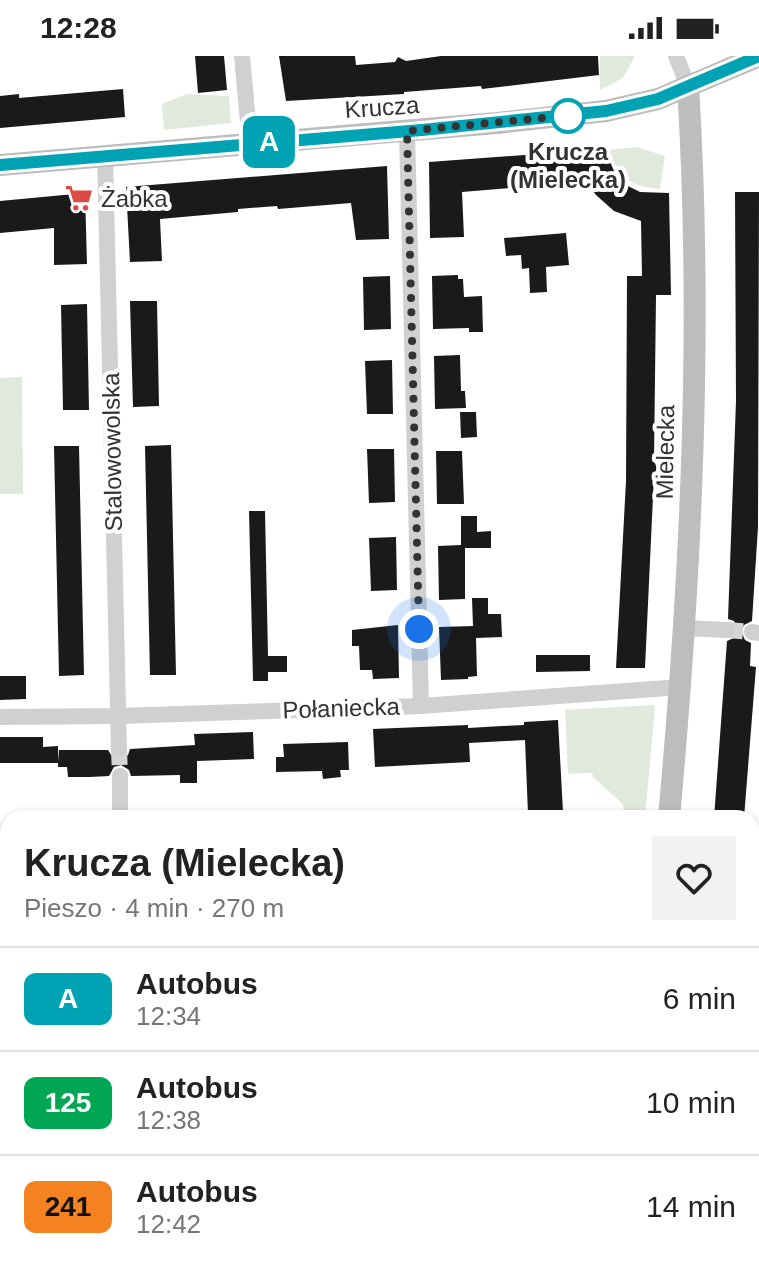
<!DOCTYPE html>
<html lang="pl">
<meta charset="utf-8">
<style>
body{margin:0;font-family:Helvetica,sans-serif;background:#f2f2f2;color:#222;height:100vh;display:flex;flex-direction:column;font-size:30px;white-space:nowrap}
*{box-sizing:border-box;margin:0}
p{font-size:26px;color:#767676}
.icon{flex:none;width:44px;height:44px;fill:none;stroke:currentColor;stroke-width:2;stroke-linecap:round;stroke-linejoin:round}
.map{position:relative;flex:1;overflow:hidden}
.sheet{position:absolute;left:0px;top:754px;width:760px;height:464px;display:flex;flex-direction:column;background:#fff;border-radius:24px 24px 0 0;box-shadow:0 2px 6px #0004}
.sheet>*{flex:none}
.badge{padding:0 16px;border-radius:12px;font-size:28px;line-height:52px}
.you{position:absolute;width:40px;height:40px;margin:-20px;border:6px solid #fff;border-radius:50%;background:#1a73e8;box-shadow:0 0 0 12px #1a73e833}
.map>.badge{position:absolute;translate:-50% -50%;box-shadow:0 0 0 4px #fff}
.round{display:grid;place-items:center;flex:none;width:84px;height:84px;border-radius:0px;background:#f2f2f2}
.head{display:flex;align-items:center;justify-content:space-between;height:136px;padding:0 24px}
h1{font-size:38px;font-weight:800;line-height:60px}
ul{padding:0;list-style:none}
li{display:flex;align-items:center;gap:24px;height:104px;padding:0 24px;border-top:2px solid #e0e0e0}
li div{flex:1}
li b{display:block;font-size:30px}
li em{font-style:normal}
li .badge{min-width:88px;font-weight:700;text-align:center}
.status{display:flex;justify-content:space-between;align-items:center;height:56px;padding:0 40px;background:#fff;direction:ltr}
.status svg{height:22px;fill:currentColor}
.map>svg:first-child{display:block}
.green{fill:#e1e9dd}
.building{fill:#1a1a1a}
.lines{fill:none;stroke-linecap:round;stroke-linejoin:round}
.street-tunnel{stroke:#d6d6d6;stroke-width:16;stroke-dasharray:16 8;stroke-linecap:butt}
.street{stroke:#d0d0d0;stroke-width:16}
.secondary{stroke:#bdbdbd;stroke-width:22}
.primary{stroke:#ababab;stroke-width:26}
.tram{stroke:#888;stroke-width:2}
.line-casing{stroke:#fff;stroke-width:18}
.line{stroke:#00a3b4;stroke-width:12}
.walk{stroke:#333;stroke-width:8;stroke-dasharray:0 14.4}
.stop-dot{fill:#fff;stroke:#00a3b4;stroke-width:4}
.labels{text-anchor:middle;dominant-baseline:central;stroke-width:8;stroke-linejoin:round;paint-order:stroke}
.street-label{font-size:24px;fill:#333;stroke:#fff}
.stop-label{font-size:24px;font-weight:bold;fill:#333;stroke:#fff}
.poi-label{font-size:24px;fill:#333;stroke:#fff;text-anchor:start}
</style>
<div class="status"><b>12:28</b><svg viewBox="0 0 49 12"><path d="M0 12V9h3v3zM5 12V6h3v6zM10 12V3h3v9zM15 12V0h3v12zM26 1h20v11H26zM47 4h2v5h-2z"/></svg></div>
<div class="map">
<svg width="759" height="1218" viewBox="0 0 759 1218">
<rect width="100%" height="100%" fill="#fff"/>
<!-- green -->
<g class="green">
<path d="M 600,0 L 635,0 L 623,22 L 600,34 Z"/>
<path d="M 187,38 L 229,40 L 231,67 L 164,74 L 162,48 Z"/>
<path d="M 637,91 L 665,100 L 660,133 C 626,129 623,124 608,94 Z"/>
<path d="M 22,321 L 23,438 L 0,438 L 0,322 Z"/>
<path d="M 653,649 L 655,651 L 645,762 L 624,762 L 623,748 L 593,721 L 592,717 L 568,718 L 565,654 Z"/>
<path d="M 141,1210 L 278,1210 L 229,1218 L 91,1218 Z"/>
</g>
<!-- building -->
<g class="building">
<path d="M 195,0 L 224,0 L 227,34 L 198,37 Z"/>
<path d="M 279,0 L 355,0 L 356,9 L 395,6 L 398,1 L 406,5 L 441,0 L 598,0 L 599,19 L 482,33 L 481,30 L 404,36 L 404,38 L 286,45 Z"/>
<path d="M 123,33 L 125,61 L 0,72 L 0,40 L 19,38 L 19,42 Z"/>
<path d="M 604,93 L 616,119 L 626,129 L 640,136 L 669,137 L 671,239 L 656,239 L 654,405 L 657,412 L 654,419 L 645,612 L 616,612 L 626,425 L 627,220 L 642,220 L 641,165 L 614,155 L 596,139 L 584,122 L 574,122 L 519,127 L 519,131 L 511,132 L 462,136 L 464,181 L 430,182 L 429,106 Z"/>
<path d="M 387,110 L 389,183 L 356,184 L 351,147 L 278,153 L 277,150 L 238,153 L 238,156 L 160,163 L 162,205 L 130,206 L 126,131 Z"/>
<path d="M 735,136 L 759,136 L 758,471 L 752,565 L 744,569 L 741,575 L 745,584 L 751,587 L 750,610 L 756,611 L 744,762 L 714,762 L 727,585 L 736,581 L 738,574 L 734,565 L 728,563 L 736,345 Z"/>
<path d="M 85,137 L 87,208 L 54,209 L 54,172 L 0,177 L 0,145 Z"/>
<path d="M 566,177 L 569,209 L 546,211 L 547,236 L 530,237 L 529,212 L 522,213 L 521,199 L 506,200 L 504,182 Z"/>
<path d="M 458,219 L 458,223 L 463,223 L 464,241 L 482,240 L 483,276 L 469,276 L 469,272 L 433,273 L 432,220 Z"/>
<path d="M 390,220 L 391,273 L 364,274 L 363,221 Z"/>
<path d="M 130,245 L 157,245 L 159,350 L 133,351 Z"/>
<path d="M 87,248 L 89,354 L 63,354 L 61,249 Z"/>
<path d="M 460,299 L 461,335 L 465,335 L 466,352 L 435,353 L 434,300 Z"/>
<path d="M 392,304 L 393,358 L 367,358 L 365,305 Z"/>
<path d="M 460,356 L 476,356 L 477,381 L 461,382 Z"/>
<path d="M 171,389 L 176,619 L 150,619 L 145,390 Z"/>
<path d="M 54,390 L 79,390 L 84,619 L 59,620 Z"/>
<path d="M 367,393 L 394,393 L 395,446 L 369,447 Z"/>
<path d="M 436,395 L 462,395 L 464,448 L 437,448 Z"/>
<path d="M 249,455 L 265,455 L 268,600 L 287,600 L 287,616 L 268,616 L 268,625 L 253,625 Z"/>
<path d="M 461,460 L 477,460 L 477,476 L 491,475 L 491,492 L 465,492 L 465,543 L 439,544 L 438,490 L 461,489 Z"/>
<path d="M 396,481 L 397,534 L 371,535 L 369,482 Z"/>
<path d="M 472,542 L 488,542 L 488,558 L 501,558 L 502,581 L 476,582 L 477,620 L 468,621 L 468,623 L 441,624 L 439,571 L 473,570 Z"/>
<path d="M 398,569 L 399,622 L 373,623 L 372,614 L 360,614 L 359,590 L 352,590 L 352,574 Z"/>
<path d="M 536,599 L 590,599 L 590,615 L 536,616 Z"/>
<path d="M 0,620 L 26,620 L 26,643 L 0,644 Z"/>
<path d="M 558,664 L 563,756 L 528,758 L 525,684 L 469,687 L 470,706 L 375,711 L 373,673 L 468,669 L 468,672 L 502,670 L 524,669 L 524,666 Z"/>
<path d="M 253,676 L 254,703 L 197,705 L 197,727 L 180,727 L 180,719 L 131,720 L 129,714 L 121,709 L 114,711 L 109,720 L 90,721 L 68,721 L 67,711 L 58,711 L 58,707 L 0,707 L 0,681 L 43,681 L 43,691 L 58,690 L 58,705 L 59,694 L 108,694 L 113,702 L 120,704 L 128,699 L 130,693 L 195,689 L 194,678 Z"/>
<path d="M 348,686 L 349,714 L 340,714 L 341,721 L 323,723 L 322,715 L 276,716 L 276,701 L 284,701 L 283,688 Z"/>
</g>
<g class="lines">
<!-- street-tunnel -->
<g class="street-tunnel">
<path d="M 727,574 L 752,576"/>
<path d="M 119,693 L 120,720"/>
</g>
<!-- street -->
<g class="street">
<path d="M 242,0 L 250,88"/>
<path d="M 676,0 L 688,30"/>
<path d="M 407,75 L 421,650"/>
<path d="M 105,99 L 119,693"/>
<path d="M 684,572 L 727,574"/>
<path d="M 752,576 L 759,577"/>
<path d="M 0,661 L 119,660 L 421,650 L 681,631"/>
<path d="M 120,720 L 120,762"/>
</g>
<!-- secondary -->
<g class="secondary">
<path d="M 0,109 L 497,67 L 606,55 L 658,43 L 759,0"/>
<path d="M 669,762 C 691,519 703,274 688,30"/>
</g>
<!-- primary -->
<g class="primary">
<path d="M 752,1147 L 759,1148"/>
<path d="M 652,1210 L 711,1218"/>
<path d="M 31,1218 L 82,1210"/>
<path d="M 297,1218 L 355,1210"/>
</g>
<!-- tram -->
<g class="tram">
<path d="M 752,1168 L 759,1169"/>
<path d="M 125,1218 L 175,1210"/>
<path d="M 193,1218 L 245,1210"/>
</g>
</g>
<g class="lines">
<!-- line casing -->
<g class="line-casing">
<path id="line" d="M 0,109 L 422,74 L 606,55 L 658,43 L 759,0"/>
</g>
<!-- line -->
<use href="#line" class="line"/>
<!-- walk -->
<path class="walk" d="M 419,573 L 407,75 L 573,59 L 568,60"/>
</g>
<!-- icons -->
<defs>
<g id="supermarket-bare" transform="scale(2.16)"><path d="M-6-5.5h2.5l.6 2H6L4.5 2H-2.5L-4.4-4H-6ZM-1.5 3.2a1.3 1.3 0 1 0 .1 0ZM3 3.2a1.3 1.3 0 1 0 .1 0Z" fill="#dc4b43" stroke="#fff" stroke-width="2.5" paint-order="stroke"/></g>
</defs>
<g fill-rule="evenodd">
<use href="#supermarket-bare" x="79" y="142"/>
</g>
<!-- markers -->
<circle class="stop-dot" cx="568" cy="60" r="16"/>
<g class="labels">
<!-- street labels -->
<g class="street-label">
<text transform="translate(382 51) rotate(-4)">Krucza</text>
<text transform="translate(112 396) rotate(-91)">Stalowowolska</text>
<text transform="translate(665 396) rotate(-89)">Mielecka</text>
<text transform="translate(341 652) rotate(-2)">Połaniecka</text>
</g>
<!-- stop labels -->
<g class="stop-label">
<text x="568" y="95">Krucza<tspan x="568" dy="28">(Mielecka)</tspan></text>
</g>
<!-- poi labels -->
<g class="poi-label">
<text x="101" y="142">Żabka</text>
</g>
</g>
</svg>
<div class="you" style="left:419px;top:573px"></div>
<b class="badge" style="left:269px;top:86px;background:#00a3b4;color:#fff">A</b>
<section class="sheet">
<div class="head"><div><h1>Krucza (Mielecka)</h1><p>Pieszo · 4 min · 270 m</p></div><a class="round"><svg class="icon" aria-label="heart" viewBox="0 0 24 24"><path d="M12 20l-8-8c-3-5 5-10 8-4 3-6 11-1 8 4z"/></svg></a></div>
<ul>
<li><span class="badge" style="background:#00a3b4;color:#fff">A</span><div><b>Autobus</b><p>12:34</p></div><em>6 min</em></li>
<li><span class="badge" style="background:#00a651;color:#fff">125</span><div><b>Autobus</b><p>12:38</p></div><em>10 min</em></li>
<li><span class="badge" style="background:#f58220;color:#111">241</span><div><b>Autobus</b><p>12:42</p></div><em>14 min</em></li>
</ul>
</section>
</div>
